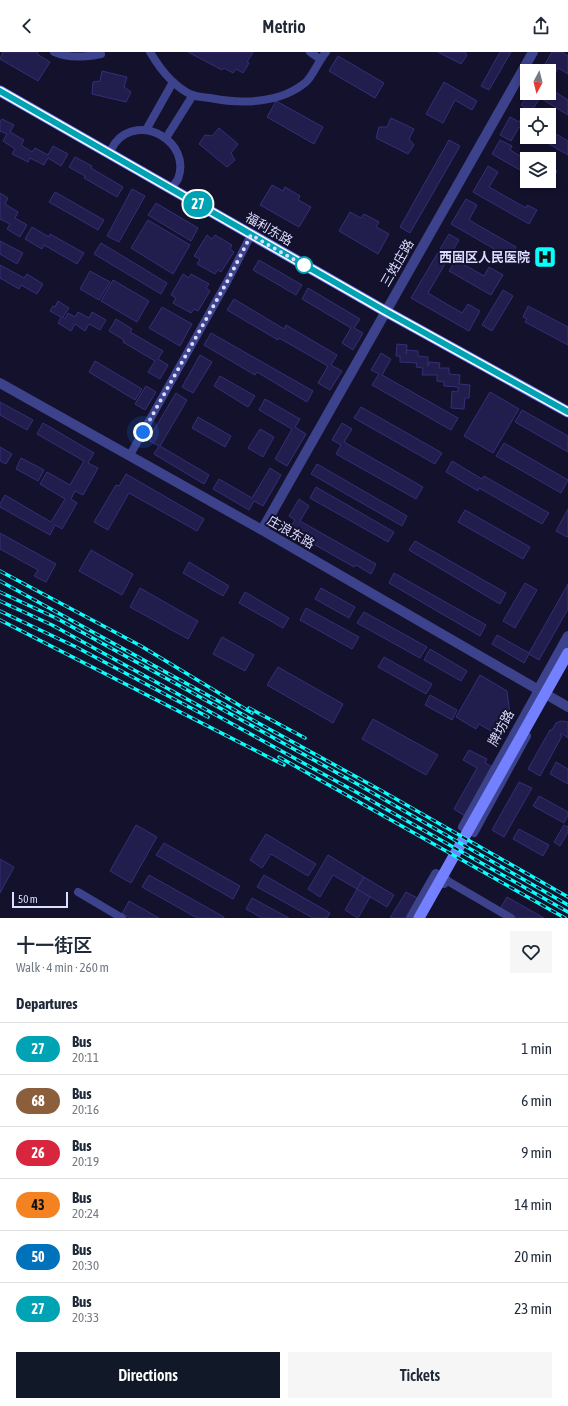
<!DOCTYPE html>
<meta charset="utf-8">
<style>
body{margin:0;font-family:"Asap Condensed","Noto Sans SC",sans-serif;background:#f6f6f7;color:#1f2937;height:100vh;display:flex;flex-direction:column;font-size:15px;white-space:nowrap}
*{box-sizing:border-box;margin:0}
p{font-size:13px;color:#747a83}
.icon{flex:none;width:22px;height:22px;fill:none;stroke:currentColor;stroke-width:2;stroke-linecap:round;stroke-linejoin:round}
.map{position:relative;height:866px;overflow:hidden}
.details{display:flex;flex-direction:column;background:#fff;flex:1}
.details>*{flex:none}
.badge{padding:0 8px;border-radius:13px;font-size:14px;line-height:26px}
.needle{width:26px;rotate:187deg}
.buttons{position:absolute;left:520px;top:12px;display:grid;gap:8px}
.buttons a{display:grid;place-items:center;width:36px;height:36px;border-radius:0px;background:#fff;box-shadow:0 2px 6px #0003;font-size:20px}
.scale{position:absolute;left:12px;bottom:10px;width:56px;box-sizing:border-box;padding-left:4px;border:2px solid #dcdcff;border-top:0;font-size:11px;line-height:14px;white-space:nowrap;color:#dcdcff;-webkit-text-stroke:3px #13112c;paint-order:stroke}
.you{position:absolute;width:20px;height:20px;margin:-10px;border:3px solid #fff;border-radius:50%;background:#1a73e8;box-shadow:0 0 0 6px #1a73e833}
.map>.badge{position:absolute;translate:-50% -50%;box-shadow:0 0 0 2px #fff}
h2{padding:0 16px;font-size:15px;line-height:36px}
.round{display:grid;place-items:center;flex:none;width:42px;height:42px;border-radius:0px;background:#f6f6f7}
.summary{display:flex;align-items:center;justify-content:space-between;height:68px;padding:0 16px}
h1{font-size:19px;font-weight:600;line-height:30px}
.primary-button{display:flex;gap:8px;margin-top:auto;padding:8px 16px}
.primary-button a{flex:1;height:46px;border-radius:0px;background:#111827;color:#fff;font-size:16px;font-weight:600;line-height:46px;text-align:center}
.primary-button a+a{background:#f6f6f7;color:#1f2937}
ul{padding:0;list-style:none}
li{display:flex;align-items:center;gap:12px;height:52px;padding:0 16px;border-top:1px solid #e0e1e3}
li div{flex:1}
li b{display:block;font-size:15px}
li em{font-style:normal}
li .badge{min-width:44px;font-weight:700;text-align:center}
header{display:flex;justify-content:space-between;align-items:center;height:52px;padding:0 16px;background:#fff;font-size:18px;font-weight:600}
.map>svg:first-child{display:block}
.building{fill:#211d4d;stroke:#352f79}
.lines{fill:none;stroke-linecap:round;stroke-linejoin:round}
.minor{stroke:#3c428b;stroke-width:8}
.tertiary{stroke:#3c428b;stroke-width:10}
.secondary{stroke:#7380ff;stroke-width:11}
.rail-casing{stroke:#08fffb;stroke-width:3.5}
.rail{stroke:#13112c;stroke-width:2;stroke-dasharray:6;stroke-linecap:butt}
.line-casing{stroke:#fff;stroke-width:9}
.line{stroke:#00a3b4;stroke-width:6}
.walk{stroke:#dcdcff;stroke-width:4;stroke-dasharray:0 7.2}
.stop-dot{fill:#fff;stroke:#00a3b4;stroke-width:2}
.labels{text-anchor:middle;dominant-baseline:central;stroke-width:4;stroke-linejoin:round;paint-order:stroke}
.street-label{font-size:13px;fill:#dcdcff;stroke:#13112c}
.poi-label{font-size:13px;font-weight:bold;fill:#dcdcff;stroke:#13112c;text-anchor:end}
</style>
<header><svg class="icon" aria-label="back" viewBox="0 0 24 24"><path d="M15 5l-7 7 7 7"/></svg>Metrio<svg class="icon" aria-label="share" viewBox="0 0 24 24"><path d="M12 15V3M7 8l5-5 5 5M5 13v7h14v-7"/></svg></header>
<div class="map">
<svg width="568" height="866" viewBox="0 0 568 866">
<rect width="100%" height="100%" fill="#13112c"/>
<!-- building -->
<g class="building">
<path d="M 3,0 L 38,0 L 37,2 L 50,10 L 38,29 L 0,7 Z"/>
<path d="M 188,0 L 253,0 L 247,10 L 249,11 L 243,21 L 236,17 L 233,21 L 224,16 L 222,18 Z"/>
<path d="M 438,0 L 465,0 L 467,3 L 461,12 Z"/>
<path d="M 500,0 L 511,0 L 489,38 L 481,34 Z"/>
<path d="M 552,0 L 562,0 L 568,4 L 568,22 L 558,16 L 550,30 L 549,19 L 541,19 Z"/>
<path d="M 338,4 L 384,31 L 375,46 L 329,19 Z"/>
<path d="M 102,19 L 127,25 L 124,35 L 131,40 L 126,50 L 92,42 L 93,30 L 100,29 Z"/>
<path d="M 444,30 L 477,49 L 472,58 L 455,48 L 443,71 L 426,62 Z"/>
<path d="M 549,36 L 568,48 L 568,63 L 540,46 L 531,60 L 521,53 L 529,41 L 541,42 L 542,41 L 549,41 Z"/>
<path d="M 276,49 L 323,75 L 314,92 L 267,65 Z"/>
<path d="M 523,63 L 527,66 L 527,79 L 519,75 L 511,89 L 500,83 L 510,65 L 519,70 Z"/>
<path d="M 391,66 L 414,77 L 409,87 L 414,93 L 408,102 L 376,86 L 379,75 L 387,75 Z"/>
<path d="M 2,67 L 14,73 L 10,80 L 24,88 L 21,93 L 32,100 L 35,96 L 48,103 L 53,94 L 68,102 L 61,114 L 48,106 L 44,113 L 30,106 L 28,110 L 12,102 L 15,97 L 3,89 L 7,82 L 0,79 L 0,70 Z"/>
<path d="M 219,76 L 238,92 L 231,101 L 235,108 L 227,115 L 199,92 L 205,83 L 212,84 Z"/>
<path d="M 549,78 L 568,89 L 568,103 L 537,85 L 549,85 Z"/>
<path d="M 449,88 L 460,94 L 410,181 L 400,175 Z"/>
<path d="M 500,88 L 512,94 L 510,98 L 527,108 L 527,122 L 492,102 Z"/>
<path d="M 75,105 L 92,114 L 91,116 L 123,135 L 117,145 L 84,126 L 85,124 L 69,115 Z"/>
<path d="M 488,114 L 498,120 L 489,135 L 526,156 L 527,153 L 537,158 L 529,172 L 473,140 Z"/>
<path d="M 549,114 L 557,119 L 548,135 L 539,129 L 549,129 Z"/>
<path d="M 272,133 L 283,139 L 285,135 L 300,144 L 298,148 L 311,155 L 299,175 L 260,153 Z"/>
<path d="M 132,137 L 145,144 L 119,190 L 107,184 Z"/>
<path d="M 55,140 L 104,168 L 98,178 L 49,150 Z"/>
<path d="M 0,141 L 8,146 L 5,152 L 18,160 L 15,166 L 27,173 L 20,185 L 7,177 L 10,172 L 0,167 Z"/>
<path d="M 466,147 L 477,153 L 469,168 L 516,195 L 510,206 L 451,172 Z"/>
<path d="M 156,151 L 198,176 L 191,189 L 148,163 Z"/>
<path d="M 350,160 L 361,166 L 364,162 L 379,170 L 376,175 L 389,182 L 378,202 L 339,179 Z"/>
<path d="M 148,168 L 190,193 L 173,222 L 131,196 Z"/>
<path d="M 32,175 L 49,185 L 50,182 L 84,201 L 77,212 L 44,193 L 42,197 L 25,187 Z"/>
<path d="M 449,182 L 459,188 L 428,241 L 462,261 L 468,252 L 480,259 L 469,279 L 411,246 Z"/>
<path d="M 207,183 L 212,187 L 215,183 L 232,193 L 230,197 L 234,200 L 221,220 L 218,218 L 215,222 L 197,212 L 200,207 L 194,204 Z"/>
<path d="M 0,189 L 23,201 L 17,212 L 0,202 Z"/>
<path d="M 101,191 L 167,231 L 161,242 L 94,202 Z"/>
<path d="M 259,208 L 302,233 L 296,243 L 253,218 Z"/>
<path d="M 456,208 L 484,224 L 489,215 L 503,223 L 491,243 L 449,219 Z"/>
<path d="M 0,213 L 24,226 L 27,222 L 43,232 L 37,242 L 21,233 L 19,237 L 0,226 Z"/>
<path d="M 90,219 L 110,230 L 99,248 L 80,237 Z"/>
<path d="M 183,222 L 189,226 L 191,222 L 209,232 L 206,236 L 210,239 L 198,259 L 194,257 L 191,261 L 173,251 L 176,246 L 171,243 Z"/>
<path d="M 113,228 L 149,249 L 137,270 L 101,249 Z"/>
<path d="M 308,236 L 360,267 L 354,276 L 363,281 L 353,298 L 342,291 L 351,276 L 302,247 Z"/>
<path d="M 503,238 L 513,244 L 492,279 L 482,273 Z"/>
<path d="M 234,247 L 284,277 L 286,273 L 337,303 L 331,313 L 342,319 L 330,338 L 318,331 L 328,314 L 279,286 L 278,288 L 227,258 Z"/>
<path d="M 58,249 L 69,256 L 63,265 L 65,267 L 68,261 L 75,265 L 78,260 L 89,266 L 92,260 L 106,268 L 100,278 L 89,272 L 85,279 L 75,272 L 71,279 L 58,271 L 61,265 L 50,259 L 53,254 L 55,255 Z"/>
<path d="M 528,254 L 568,275 L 568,293 L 525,270 L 527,267 L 523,265 Z"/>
<path d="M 162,255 L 192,272 L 180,294 L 149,276 Z"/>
<path d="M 116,267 L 132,277 L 130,280 L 163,299 L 158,307 L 168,313 L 160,327 L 148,320 L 155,309 L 123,290 L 124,288 L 109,279 Z"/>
<path d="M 211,281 L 313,339 L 307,350 L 257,320 L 255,323 L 204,293 Z"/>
<path d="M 397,292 L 407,293 L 406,302 L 407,298 L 418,299 L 418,304 L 428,305 L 428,314 L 429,310 L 440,311 L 439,316 L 449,316 L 449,322 L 460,323 L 459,332 L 470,333 L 469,346 L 465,346 L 464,357 L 451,356 L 452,339 L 458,340 L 458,335 L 444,334 L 444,330 L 437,329 L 437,323 L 422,323 L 423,316 L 416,315 L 417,311 L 400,310 L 400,304 L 396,304 Z"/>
<path d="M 381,301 L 391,307 L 382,323 L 458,366 L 451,378 L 372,333 L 379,322 L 371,318 Z"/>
<path d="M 200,303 L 212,310 L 193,341 L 182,335 Z"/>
<path d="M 95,309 L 142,337 L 135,348 L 89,320 Z"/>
<path d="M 220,324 L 255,344 L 248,355 L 214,334 Z"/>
<path d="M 146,334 L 156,340 L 145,358 L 135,352 Z"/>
<path d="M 490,340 L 519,357 L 493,401 L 464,384 Z"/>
<path d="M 176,341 L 187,348 L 160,394 L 209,423 L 204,432 L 154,402 L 159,394 L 148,388 Z"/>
<path d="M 265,347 L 300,367 L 295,375 L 306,382 L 287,414 L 275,407 L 292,377 L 259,358 Z"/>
<path d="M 0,350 L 33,368 L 27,378 L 0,363 Z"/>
<path d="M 361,355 L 442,401 L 435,412 L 354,366 Z"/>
<path d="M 522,358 L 568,384 L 568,400 L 515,370 Z"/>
<path d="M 198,365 L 231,384 L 225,395 L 192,376 Z"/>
<path d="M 43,371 L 94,401 L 88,411 L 98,416 L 83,443 L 75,439 L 71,447 L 77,451 L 62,477 L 55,473 L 50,483 L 0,455 L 0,452 L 5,443 L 51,470 L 65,447 L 40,432 L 47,420 L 70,433 L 84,409 L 37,382 Z"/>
<path d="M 342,371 L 352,377 L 344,390 L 423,435 L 416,447 L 336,402 L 341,393 L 332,388 Z"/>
<path d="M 260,377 L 274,385 L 263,405 L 248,396 Z"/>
<path d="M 504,391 L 568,428 L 561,441 L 496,404 Z"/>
<path d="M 0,395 L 12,402 L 6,412 L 0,409 Z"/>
<path d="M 21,406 L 44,418 L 38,429 L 16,417 Z"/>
<path d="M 452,409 L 482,427 L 484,424 L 549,461 L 542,472 L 479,436 L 478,439 L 446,420 Z"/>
<path d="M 317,412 L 407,464 L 402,474 L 311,422 Z"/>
<path d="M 270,416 L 281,423 L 263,454 L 254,449 L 249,458 L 213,437 L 219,427 L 252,446 Z"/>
<path d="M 126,422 L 204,467 L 197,479 L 129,441 L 108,478 L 94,470 L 116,433 L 119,434 Z"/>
<path d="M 316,435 L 394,480 L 388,490 L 310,446 Z"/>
<path d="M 299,447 L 309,454 L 300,469 L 376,512 L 371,522 L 356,513 L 354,515 L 289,478 L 295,468 L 289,464 Z"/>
<path d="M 568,457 L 568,484 L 567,485 L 556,479 Z"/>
<path d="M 465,458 L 530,495 L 523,507 L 458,470 Z"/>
<path d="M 0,481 L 56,512 L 46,530 L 34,524 L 38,518 L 0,497 Z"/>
<path d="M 415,489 L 506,541 L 500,552 L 409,498 Z"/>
<path d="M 91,498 L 133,522 L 122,543 L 79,519 Z"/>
<path d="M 189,510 L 229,534 L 223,544 L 183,521 Z"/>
<path d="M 394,521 L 486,573 L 480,584 L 389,531 Z"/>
<path d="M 525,531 L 537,538 L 515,576 L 503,569 Z"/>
<path d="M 568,532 L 568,557 L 539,608 L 529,602 L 524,611 L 492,592 L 497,583 L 529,601 Z"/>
<path d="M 140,536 L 198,569 L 188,587 L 130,555 Z"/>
<path d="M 321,536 L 355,555 L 349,566 L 315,547 Z"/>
<path d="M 245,540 L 289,566 L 283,576 L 239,551 Z"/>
<path d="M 306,556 L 359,585 L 352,597 L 300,568 Z"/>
<path d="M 364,560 L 427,595 L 420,606 L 357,571 Z"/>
<path d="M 222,585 L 254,603 L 245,619 L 213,602 Z"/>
<path d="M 430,597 L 467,619 L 461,629 L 424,608 Z"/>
<path d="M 384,605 L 432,632 L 426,642 L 378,615 Z"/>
<path d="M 278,615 L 343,652 L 333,671 L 267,633 Z"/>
<path d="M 480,623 L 507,639 L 510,662 L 498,683 L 479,672 L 476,677 L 456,665 Z"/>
<path d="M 430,643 L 457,658 L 452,668 L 425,653 Z"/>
<path d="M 373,667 L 438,703 L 426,723 L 362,687 Z"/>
<path d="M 561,669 L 568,670 L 568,686 L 561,681 L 560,683 L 562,684 L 540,724 L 528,717 L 550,678 L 552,678 L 556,671 Z"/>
<path d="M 469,698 L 487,707 L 485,711 L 493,715 L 465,764 L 454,757 L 477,716 L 463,708 Z"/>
<path d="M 556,710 L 568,717 L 568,732 L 550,722 Z"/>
<path d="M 519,730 L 532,736 L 504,785 L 492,778 Z"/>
<path d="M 539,744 L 568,760 L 568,763 L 564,771 L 533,754 Z"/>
<path d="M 136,773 L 157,785 L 131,831 L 110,819 Z"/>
<path d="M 564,773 L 567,775 L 568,774 L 568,780 L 560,794 L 554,790 Z"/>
<path d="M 519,777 L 549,793 L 543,804 L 513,787 Z"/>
<path d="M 266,782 L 316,812 L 308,824 L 271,802 L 262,816 L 250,808 Z"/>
<path d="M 164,791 L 240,834 L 233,847 L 156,803 Z"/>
<path d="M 328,803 L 364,825 L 357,837 L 333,823 L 320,845 L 308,837 Z"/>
<path d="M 0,807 L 14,815 L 0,841 Z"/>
<path d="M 149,823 L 224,865 L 224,866 L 197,866 L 142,835 Z"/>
<path d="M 264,823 L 330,861 L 327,866 L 313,866 L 257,835 Z"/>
<path d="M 364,825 L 394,843 L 387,855 L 357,837 Z"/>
<path d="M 357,837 L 370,845 L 358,866 L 345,858 Z"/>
<path d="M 406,840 L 419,847 L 408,866 L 390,866 Z"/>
<path d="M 507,845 L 544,866 L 516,866 L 500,857 Z"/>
<path d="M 252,846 L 289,866 L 262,866 L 246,857 Z"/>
<path d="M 129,849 L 159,866 L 130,866 L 122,862 Z"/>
</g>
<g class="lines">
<!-- minor -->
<g class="minor">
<path d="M 54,0 C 69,7 86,5 101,2"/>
<path d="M 150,0 C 160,17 174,35 192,43 C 197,45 204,45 210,46 C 241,52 280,52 306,30 C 312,25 319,8 326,0"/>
<path d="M 310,0 L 320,7"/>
<path d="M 146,78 L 173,30"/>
<path d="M 166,86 L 193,43"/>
<path d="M 109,102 C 111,98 113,94 115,91 C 140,60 192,90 178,127 C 176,130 173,134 171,137"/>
<path d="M 130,403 L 228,228 L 251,183"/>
<path d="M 527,684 L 474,781 L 462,775 L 538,638"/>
<path d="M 446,828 L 511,866"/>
<path d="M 78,840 L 122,866"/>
</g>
<!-- tertiary -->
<g class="tertiary">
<path d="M 0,331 L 262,478 L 568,655"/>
<path d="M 262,478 L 533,0"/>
<path d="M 538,638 L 568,584"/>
<path d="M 411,866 L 436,822 L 446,828 L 444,831"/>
</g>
<!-- secondary -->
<g class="secondary">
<path d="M 0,39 L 385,259 L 568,360"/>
<path d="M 419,866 L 568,601"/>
</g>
<!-- rail casing -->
<g class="rail-casing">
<g id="rail">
<path d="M 0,519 L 141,594 L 252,661"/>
<path d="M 0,529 L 382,739 L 568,845"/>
<path d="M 0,540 L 56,566 L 171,629 L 359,733 L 568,853"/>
<path d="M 0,549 L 52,573 L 356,740 L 568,860"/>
<path d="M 0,559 L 76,595 L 208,665"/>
<path d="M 0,568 L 284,713"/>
<path d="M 249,656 L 305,686"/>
<path d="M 279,705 L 565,866"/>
</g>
</g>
<!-- rail -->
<use href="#rail" class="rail"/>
</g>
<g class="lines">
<!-- line casing -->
<g class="line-casing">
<path id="line" d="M 0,39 L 385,259 L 568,360"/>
</g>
<!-- line -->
<use href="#line" class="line"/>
<!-- walk -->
<path class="walk" d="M 143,380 L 228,228 L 251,183 L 305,214 L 304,213"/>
</g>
<!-- icons -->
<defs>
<g id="hospital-square" transform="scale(1.15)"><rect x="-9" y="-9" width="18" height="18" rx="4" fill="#08fffb" stroke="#13112c"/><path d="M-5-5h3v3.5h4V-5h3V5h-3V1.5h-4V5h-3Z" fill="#111"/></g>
</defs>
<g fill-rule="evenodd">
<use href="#hospital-square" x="545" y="205"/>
</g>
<!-- markers -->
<circle class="stop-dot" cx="304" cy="213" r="8"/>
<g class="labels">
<!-- street labels -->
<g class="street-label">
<text transform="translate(269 177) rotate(30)">福利东路</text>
<text transform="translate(397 211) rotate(-60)">三姓庄路</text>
<text transform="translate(291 480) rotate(30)">庄浪东路</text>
<text transform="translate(501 676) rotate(-61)">牌坊路</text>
</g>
<!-- poi labels -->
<g class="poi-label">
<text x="530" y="205">西固区人民医院</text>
</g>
</g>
</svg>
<div class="buttons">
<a><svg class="needle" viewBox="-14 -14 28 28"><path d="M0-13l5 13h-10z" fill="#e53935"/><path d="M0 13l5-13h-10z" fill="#747a83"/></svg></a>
<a><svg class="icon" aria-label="locate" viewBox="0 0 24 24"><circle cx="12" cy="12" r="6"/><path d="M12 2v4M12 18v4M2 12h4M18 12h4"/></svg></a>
<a><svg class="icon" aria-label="layers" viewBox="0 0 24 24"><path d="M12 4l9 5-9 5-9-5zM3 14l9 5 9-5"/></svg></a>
</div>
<div class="scale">50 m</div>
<div class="you" style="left:143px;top:380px"></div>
<b class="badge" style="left:198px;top:152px;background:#00a3b4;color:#fff">27</b>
</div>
<section class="details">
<div class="summary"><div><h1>十一街区</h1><p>Walk · 4 min · 260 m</p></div><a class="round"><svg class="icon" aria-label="heart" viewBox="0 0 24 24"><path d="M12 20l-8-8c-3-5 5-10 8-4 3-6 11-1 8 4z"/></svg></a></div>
<h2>Departures</h2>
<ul>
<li><span class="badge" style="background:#00a3b4;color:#fff">27</span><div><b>Bus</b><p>20:11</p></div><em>1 min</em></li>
<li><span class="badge" style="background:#8b5e3c;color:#fff">68</span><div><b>Bus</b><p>20:16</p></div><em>6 min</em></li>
<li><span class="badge" style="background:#d7263d;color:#fff">26</span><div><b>Bus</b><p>20:19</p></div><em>9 min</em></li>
<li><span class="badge" style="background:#f58220;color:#111">43</span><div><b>Bus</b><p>20:24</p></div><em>14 min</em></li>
<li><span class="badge" style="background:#0072bc;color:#fff">50</span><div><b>Bus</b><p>20:30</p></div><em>20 min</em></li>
<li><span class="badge" style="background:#00a3b4;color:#fff">27</span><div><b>Bus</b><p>20:33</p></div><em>23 min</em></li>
</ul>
<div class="primary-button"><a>Directions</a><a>Tickets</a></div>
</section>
